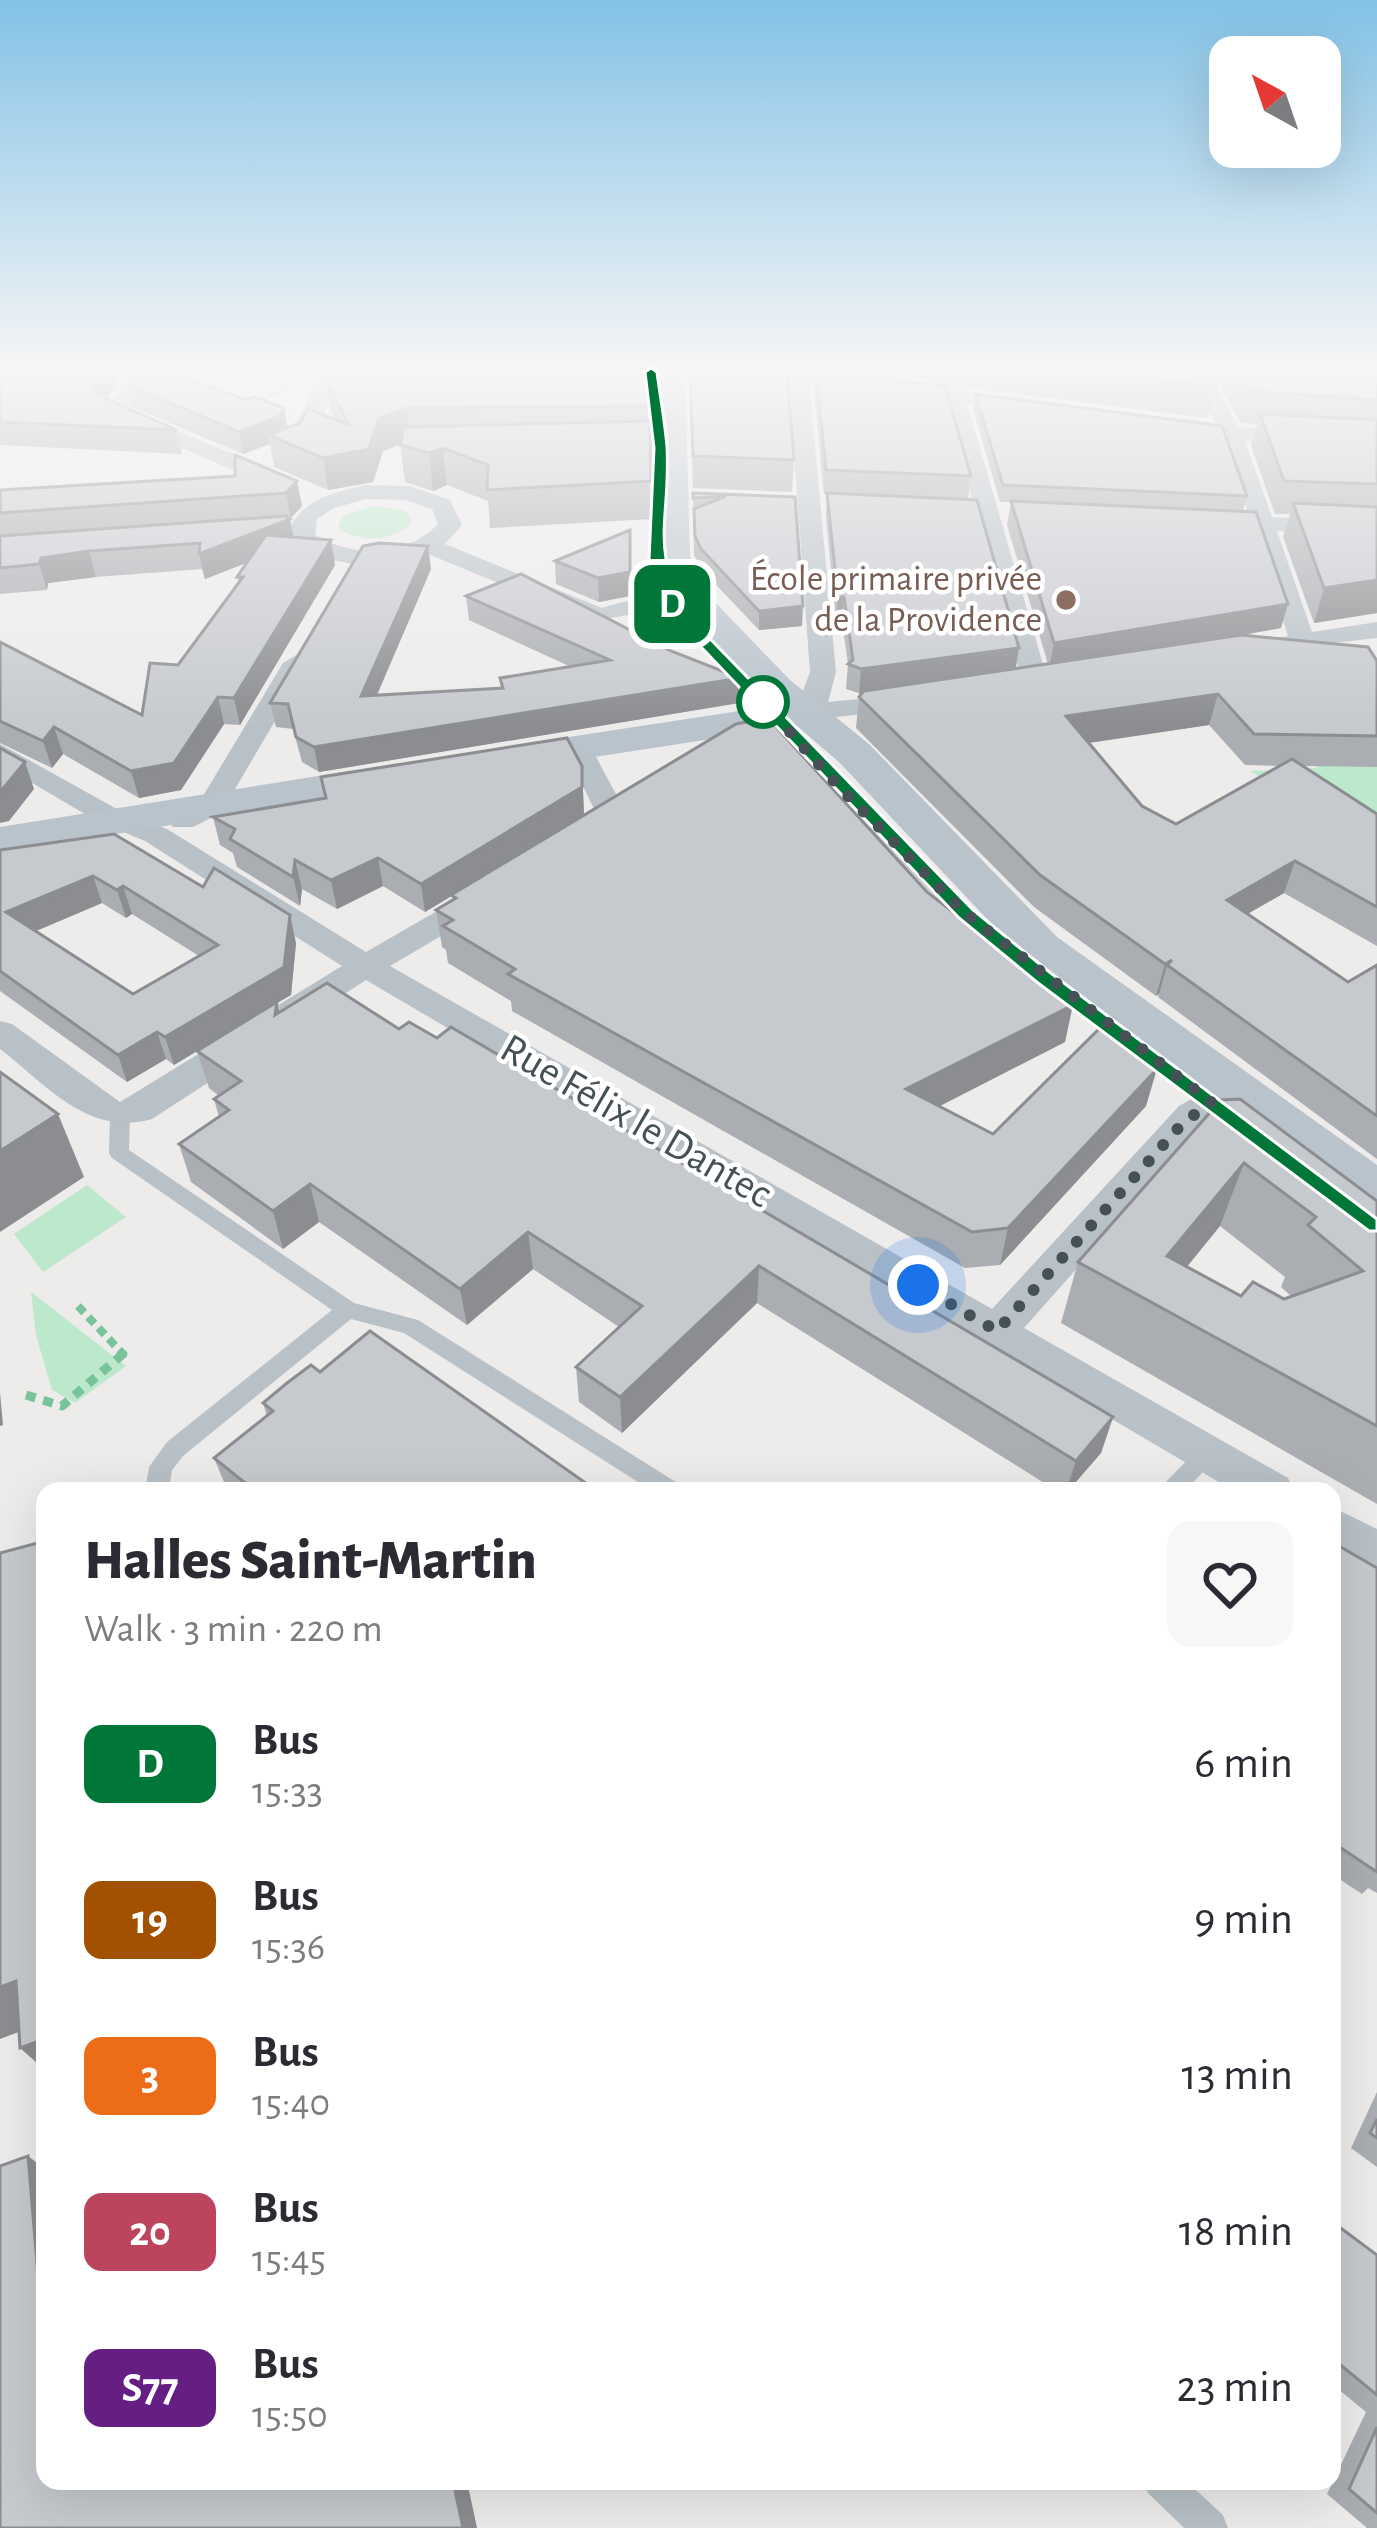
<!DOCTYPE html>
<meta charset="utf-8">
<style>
body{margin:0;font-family:"Alegreya Sans",sans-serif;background:#f7f7f7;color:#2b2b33;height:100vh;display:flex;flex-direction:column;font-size:45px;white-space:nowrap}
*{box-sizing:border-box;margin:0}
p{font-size:39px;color:#7c7c81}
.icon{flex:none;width:66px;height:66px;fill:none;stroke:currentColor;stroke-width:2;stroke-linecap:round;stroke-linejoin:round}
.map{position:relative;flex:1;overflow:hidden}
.details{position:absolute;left:36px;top:1482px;width:1305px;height:1008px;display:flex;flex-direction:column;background:#fff;border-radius:24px;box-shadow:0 12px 48px #0002}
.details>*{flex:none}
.badge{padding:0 24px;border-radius:18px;font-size:42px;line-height:78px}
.needle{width:78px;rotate:320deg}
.tools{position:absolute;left:1209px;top:36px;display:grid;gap:24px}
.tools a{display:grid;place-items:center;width:132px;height:132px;border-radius:24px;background:#fff;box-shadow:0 12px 48px #0002;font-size:60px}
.you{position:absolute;width:60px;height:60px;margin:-30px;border:9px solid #fff;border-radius:50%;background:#1a73e8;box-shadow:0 0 0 18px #1a73e833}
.map>.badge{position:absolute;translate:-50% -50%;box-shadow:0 0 0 6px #fff}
.round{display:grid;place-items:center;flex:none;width:126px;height:126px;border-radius:24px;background:#f7f7f7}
.headline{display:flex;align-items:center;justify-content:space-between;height:204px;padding:0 48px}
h1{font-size:57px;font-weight:800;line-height:90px}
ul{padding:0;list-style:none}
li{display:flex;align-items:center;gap:36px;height:156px;padding:0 48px}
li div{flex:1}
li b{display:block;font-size:45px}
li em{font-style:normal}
li .badge{min-width:132px;font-weight:700;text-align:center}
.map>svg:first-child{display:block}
.green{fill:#bce9cb}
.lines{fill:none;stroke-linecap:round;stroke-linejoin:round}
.path-far2{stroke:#78c399;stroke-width:4.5;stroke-dasharray:4.5 3;stroke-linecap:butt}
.path-far1{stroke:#78c399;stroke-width:8;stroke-dasharray:9 6;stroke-linecap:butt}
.path{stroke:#78c399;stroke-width:9;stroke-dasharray:10 8;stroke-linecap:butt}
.lane{fill:#b8c1c7;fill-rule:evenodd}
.street{fill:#b8c1c7;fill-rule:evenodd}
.secondary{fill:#b8c3cc;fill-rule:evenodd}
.wall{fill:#aaadb1;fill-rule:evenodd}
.shaded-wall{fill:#8b8d90}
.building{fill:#c6c9ce;stroke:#8b8d90;stroke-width:3;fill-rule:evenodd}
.line{fill:#007738;stroke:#fff;stroke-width:3}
.walk{stroke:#465057;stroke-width:12;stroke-dasharray:0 21.6}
.education-dot{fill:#8d6e63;stroke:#fff;stroke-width:4.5}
.stop-dot{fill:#fff;stroke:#007738;stroke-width:6}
.labels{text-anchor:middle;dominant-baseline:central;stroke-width:9;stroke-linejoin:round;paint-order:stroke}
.far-education-label{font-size:36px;fill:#785e54;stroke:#fff;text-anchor:end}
.street-label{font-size:42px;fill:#465057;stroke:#fff}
</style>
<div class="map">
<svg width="1377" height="2528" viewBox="0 0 1377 2528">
<rect width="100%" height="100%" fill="#eeebeb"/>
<!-- green -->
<g class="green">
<path d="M 373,506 L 404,510 L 412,519 L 411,524 C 391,541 364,543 341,530 L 338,525 L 345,515 Z"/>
<path d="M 1307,748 L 1348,766 L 1377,767 L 1377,851 L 1250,771 L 1317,768 Z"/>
<path d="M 87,1185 L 126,1217 L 43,1272 L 14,1234 Z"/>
<path d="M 31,1292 L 126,1366 L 75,1403 L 52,1390 L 36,1335 Z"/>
</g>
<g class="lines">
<!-- path-far2 -->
<path class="path-far2" d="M 255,404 L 284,388"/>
<!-- path-far1 -->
<path class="path-far1" d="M 78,1306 L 123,1354"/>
<!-- path -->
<path class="path" d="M 26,1395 L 62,1406 L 123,1354 L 120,1351"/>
<!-- lane -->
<g class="lane">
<path d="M 646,372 L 656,372 L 664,434 L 658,437 L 652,434 Z"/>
<path d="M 657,527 L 663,531 L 669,584 L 692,619 L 939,881 L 1051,974 L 1229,1105 L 1232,1110 L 1229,1115 L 1215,1115 L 1039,982 L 927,889 L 682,625 L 655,584 L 651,531 Z"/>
<path d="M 120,1107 L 130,1114 L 129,1150 L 354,1303 L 418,1320 L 679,1484 L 683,1491 L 652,1491 L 404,1333 L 351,1319 L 183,1456 L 172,1470 L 169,1491 L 145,1491 L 149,1467 L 167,1442 L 332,1310 L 112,1158 L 109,1153 L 110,1114 Z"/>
<path d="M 1208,1444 L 1216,1447 L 1220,1454 L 1185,1491 L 1157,1491 L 1200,1447 Z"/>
<path d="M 1142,2481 L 1186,2481 L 1223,2515 L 1228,2528 L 1184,2528 L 1148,2493 Z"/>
</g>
<!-- street -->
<g class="street">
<path d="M 134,372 L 154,372 L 125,409 L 291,478 L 291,488 L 275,488 L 105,415 L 102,411 Z"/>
<path d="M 321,372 L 341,372 C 327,402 315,462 274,456 L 271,451 L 287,442 Z"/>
<path d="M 788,372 L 808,372 L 836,672 L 828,702 L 909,694 L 922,702 L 919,708 L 809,720 L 795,712 L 810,672 Z"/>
<path d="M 1189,372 L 1209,372 L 1238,427 L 1377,436 L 1377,448 L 1245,441 L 1272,517 L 1377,522 L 1377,536 L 1277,531 L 1312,632 L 1377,622 L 1377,638 L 1249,653 L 1245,648 L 1249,643 L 1288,636 L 1253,530 L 1209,528 L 1197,521 L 1209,514 L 1249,516 L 1222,437 L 1171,429 L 1160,423 L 1171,417 L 1215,423 Z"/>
<path d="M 954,390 L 1023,399 L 1033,405 L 1023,411 L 967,404 L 1048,681 L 1044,687 L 1035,689 L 1022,681 L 944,396 Z"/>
<path d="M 365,485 L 409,486 L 450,500 L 462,525 L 445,544 L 602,608 L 626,601 L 639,609 L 635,614 L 591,621 L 428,554 C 383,569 339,570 297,544 L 289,528 C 306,498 333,493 365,485 ZM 366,499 L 406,500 L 432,509 L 438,524 C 405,558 354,558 315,535 L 317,519 L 334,508 Z"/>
<path d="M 296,655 L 309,663 L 221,813 L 193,827 L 173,827 L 168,821 L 200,801 L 283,663 Z"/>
<path d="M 0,744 L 115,808 L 167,829 L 366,952 L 470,892 L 492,892 L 497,899 L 492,906 L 390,966 L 992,1309 L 1179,1106 L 1223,1081 L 1247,1081 L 1253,1090 L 1247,1099 L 1205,1124 L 1024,1328 L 1288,1478 L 1294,1491 L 1234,1491 L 366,980 L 152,1119 C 88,1137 48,1086 0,1049 L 0,1021 L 12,1024 L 120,1102 L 342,966 L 145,841 L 95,820 L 0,764 Z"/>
<path d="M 586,755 L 596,757 L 624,809 L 611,829 L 576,848 L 561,839 L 594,809 L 572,763 Z"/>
<path d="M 1332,1507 L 1377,1529 L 1377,1572 L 1332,1549 Z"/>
</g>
<!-- secondary -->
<g class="secondary">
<path d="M 655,372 L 685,372 L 690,556 L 709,596 L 790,680 L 869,744 L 1057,937 L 1377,1165 L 1377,1213 L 1358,1207 L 1023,957 L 839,762 L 797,726 L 496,772 L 481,769 L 475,760 L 481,751 L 496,748 L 773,706 L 680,608 L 656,556 Z"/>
<path d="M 738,372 L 824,372 L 936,385 L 934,372 L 962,372 L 969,396 L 954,405 L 753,381 Z"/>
<path d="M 399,763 L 414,767 L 420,776 L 414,785 L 0,853 L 0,827 Z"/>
</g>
</g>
<!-- wall -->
<g class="wall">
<path d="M 0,372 L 117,385 L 106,399 L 177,430 L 182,454 L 0,445 Z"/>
<path d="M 689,372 L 794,460 L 792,492 L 693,488 Z"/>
<path d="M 816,372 L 971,476 L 968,499 L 1016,668 L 1048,664 L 1007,525 L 1011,502 L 1000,502 L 973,409 L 975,394 L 1247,496 L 1243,511 L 1281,628 L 1243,635 L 1377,661 L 1377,767 L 1303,766 L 1377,814 L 1377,946 L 1284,893 L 1248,914 L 1348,982 L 1377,965 L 1377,1159 L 1158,997 L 1159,994 L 1156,996 L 1034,907 L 856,728 L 859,697 L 862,694 L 846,689 L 848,664 L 842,621 L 836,622 L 826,517 L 827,494 L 824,494 L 814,393 ZM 1209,725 L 1245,765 L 1280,766 L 1176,824 L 1142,806 L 1089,743 Z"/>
<path d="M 860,372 L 933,372 L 931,380 Z"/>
<path d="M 964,372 L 1207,372 L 1215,387 L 1207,418 L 971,388 Z"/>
<path d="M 1211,372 L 1377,372 L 1377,613 L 1314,623 L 1283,537 L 1290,514 L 1275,514 L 1251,446 L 1257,424 L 1241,423 Z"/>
<path d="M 194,381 L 287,428 L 334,419 L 331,412 L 326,381 L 649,406 L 651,519 L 490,528 L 488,501 L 447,485 L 433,491 L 405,482 L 400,444 L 383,451 L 373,482 L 328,490 L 274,467 L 270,444 L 243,454 L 132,407 L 127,385 Z"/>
<path d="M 297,481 L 302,506 L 291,518 L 288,518 L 293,537 L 331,540 L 335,565 L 240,725 L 224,724 L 181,790 L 139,798 L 63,754 L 52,768 L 0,743 L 0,642 L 142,715 L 239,583 L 237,577 L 247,562 L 205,579 L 202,569 L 96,577 L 48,583 L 47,590 L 0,594 L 0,490 Z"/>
<path d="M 693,493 L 795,497 L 802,626 L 759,630 L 701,569 L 694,555 Z"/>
<path d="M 630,530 L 630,596 L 599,602 L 556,584 L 555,561 Z"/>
<path d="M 431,569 L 377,695 L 501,688 L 500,678 L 571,667 L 469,620 L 466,596 L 739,703 L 319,772 L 302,762 L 293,729 L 276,727 L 270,703 Z"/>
<path d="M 582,766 L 584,815 L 1065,1042 L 939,1106 L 993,1134 L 1146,1106 L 1000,1265 L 965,1268 L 512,1011 L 511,1001 L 448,963 L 446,950 L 442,947 L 436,910 L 452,901 L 452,896 L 425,912 L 383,886 L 337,909 L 302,889 L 300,906 L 237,867 L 233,853 L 220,845 L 213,817 Z"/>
<path d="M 114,834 L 296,943 L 291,995 L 277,1003 L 279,1013 L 399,1029 L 1113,1417 L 1101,1453 L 1068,1491 L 1057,1491 L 757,1303 L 622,1433 L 579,1402 L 576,1367 L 619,1327 L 533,1269 L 467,1325 L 319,1222 L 283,1249 L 191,1182 L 179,1144 L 219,1117 L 214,1099 L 219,1096 L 209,1088 L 197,1051 L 212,1042 L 174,1065 L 166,1059 L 127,1082 L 0,991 L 0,850 ZM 102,903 L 126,918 L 132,914 L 199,956 L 133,994 L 36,931 Z"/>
<path d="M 1221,1100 L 1377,1201 L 1377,1504 L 1061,1323 L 1078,1262 ZM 1220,1226 L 1285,1277 L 1281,1287 L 1291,1296 L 1284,1299 L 1241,1296 L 1187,1267 Z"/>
<path d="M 320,1372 L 597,1491 L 235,1491 L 224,1482 L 214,1458 L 267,1416 L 263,1403 Z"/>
<path d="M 1332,1542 L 1377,1568 L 1377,1893 L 1368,1888 L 1362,1894 L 1332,1874 Z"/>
<path d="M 1377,2092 L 1377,2167 L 1351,2148 Z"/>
<path d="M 1334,2223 L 1377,2255 L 1377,2528 L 1367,2528 L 1327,2494 L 1366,2412 L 1332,2384 L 1332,2224 Z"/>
</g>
<!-- shaded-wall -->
<g class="shaded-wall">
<path d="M 104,372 L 114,372 L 117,385 L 99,408 L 92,385 Z"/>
<path d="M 284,408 L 288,430 L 268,435 L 270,444 L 243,454 L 239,432 Z"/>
<path d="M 407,408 L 411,440 L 383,451 L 373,482 L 328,490 L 323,458 L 378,419 Z"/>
<path d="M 443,448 L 447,485 L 433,491 L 429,453 Z"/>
<path d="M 297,481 L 302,506 L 291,518 L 286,493 Z"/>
<path d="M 290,519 L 295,544 L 205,579 L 199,554 Z"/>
<path d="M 331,540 L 335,565 L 240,725 L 234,698 Z"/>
<path d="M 428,546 L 431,569 L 366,720 L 361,696 Z"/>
<path d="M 89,551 L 96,577 L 48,583 L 47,590 L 39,564 L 41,558 Z"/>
<path d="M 631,554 L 630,596 L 599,602 L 598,578 Z"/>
<path d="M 1377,580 L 1377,613 L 1314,623 L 1324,588 Z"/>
<path d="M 838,597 L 844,597 L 842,621 L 836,622 Z"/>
<path d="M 1288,604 L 1281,628 L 1049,668 L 1054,643 Z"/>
<path d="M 803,606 L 802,626 L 759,630 L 759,611 Z"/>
<path d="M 1019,648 L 1015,673 L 859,694 L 861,669 Z"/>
<path d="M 740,678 L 739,703 L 319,772 L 314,747 Z"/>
<path d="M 1218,694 L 1209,725 L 1060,747 L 1066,716 Z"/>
<path d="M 218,697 L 224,724 L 181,790 L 139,798 L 131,771 Z"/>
<path d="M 54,727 L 63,754 L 52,768 L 43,741 Z"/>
<path d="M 25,762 L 34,789 L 9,821 L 0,823 L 0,792 Z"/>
<path d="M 582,766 L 584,815 L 425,912 L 421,884 Z"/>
<path d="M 378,858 L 383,886 L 337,909 L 331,880 Z"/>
<path d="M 295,860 L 302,889 L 300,906 L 293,877 Z"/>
<path d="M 1295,861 L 1284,893 L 1217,931 L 1227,900 Z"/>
<path d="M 93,876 L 102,903 L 17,939 L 6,912 Z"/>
<path d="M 123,886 L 132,914 L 126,918 L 117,890 Z"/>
<path d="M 290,915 L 296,943 L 291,995 L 277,1003 L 286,1040 L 275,1015 L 276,1003 L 174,1065 L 165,1037 Z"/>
<path d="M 1172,960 L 1167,965 L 1159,994 L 1156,996 L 1165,964 Z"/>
<path d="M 1073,1005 L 1065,1042 L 901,1126 L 906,1089 Z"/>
<path d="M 157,1032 L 166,1059 L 127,1082 L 118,1055 Z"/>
<path d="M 1157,1069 L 1146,1106 L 1000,1265 L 1008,1228 Z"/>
<path d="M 58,1114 L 84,1177 L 0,1232 L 0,1151 Z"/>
<path d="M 1244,1163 L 1220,1226 L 1156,1304 L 1167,1256 Z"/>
<path d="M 310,1184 L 319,1222 L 283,1249 L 273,1211 Z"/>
<path d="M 528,1232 L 533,1269 L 467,1325 L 460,1289 Z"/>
<path d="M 759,1266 L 757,1303 L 622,1433 L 620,1397 Z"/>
<path d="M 0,1393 L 3,1425 L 0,1426 Z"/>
<path d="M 1113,1417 L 1101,1453 L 1068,1491 L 1066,1491 L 1076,1461 Z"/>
<path d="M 16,1981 L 45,2022 L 0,2039 L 0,1987 Z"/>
<path d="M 45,2039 L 45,2070 L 20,2048 Z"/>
<path d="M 28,2156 L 45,2169 L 45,2323 L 42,2322 Z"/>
<path d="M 453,2481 L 467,2481 L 477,2528 L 463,2528 Z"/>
</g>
<!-- building -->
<g class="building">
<path d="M 0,372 L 104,372 L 92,385 L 95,394 L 177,430 L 0,422 Z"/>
<path d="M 138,372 L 187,372 L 183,377 L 246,400 L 254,397 L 284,408 L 280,416 L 239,432 L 127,385 Z"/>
<path d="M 329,372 L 646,372 L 649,406 L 407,408 L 378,419 L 369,449 L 323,458 L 268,435 L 300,423 L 308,409 L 349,425 L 326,381 Z"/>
<path d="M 690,372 L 787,372 L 794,460 L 693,456 Z"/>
<path d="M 816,372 L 945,386 L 971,476 L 826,470 Z"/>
<path d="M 1093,372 L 1207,372 L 1215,387 Z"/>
<path d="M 1237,372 L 1377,372 L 1377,400 L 1249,391 Z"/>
<path d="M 975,394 L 1222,426 L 1247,496 L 1003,485 Z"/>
<path d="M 1260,414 L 1377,420 L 1377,484 L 1284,481 Z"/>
<path d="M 650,421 L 651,481 L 487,490 L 488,465 L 443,448 L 429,453 L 400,445 L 404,427 Z"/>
<path d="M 235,455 L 297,481 L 286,493 L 0,513 L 0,490 L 235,476 Z"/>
<path d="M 693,493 L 795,497 L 803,606 L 759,611 L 701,549 L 695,536 L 694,509 L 726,496 L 693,498 Z"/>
<path d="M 827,493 L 977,500 L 1019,648 L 861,669 L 848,664 L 853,660 L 844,597 L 838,597 Z"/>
<path d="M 1011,501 L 1256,512 L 1288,604 L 1054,643 Z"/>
<path d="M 1293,503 L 1377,507 L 1377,580 L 1324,588 Z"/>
<path d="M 286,516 L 290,519 L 199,554 L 200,543 L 89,551 L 41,558 L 39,564 L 0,568 L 0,536 Z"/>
<path d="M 630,530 L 630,572 L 598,578 L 555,561 Z"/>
<path d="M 266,535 L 331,540 L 234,698 L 218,697 L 174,763 L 131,771 L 54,727 L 43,741 L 0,721 L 0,642 L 142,715 L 150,663 L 178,665 L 243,577 L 237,577 Z"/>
<path d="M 379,543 L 428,546 L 361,696 L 503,688 L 500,678 L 610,660 L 466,596 L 521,574 L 671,651 L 740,678 L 314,747 L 296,737 L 288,704 L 270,703 L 363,546 Z"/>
<path d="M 1241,635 L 1368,647 L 1377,661 L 1377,736 L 1254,734 L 1218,694 L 1066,716 L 1142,806 L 1176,824 L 1292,759 L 1377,814 L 1377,907 L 1295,861 L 1227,900 L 1348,982 L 1377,965 L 1377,1116 L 1167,965 L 1172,960 L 1165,964 L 1040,875 L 859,697 L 864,691 Z"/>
<path d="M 768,718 L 927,892 L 1073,1005 L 906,1089 L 993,1134 L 1101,1027 L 1157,1069 L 1008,1228 L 972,1232 L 508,974 L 515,969 L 443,926 L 453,920 L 436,910 L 456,898 L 451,895 L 736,724 Z"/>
<path d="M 567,738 L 582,766 L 582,787 L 421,884 L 378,858 L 331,880 L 295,860 L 293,877 L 230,839 L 235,829 L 213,817 L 326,798 L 321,777 Z"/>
<path d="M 0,748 L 25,762 L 0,792 Z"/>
<path d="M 114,834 L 203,887 L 214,868 L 290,915 L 284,967 L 165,1037 L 157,1032 L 118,1055 L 0,971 L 0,850 ZM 93,876 L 117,890 L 123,886 L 218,945 L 133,994 L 6,912 Z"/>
<path d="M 327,983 L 399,1029 L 409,1022 L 437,1038 L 451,1027 L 1113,1417 L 1076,1461 L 759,1266 L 620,1397 L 576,1367 L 642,1306 L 528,1232 L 460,1289 L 310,1184 L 273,1211 L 179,1144 L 229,1110 L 214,1099 L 241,1081 L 197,1051 L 277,1002 L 275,1015 Z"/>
<path d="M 0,1072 L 58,1114 L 0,1151 Z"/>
<path d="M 1240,1099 L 1377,1201 L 1377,1426 L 1078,1262 L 1221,1100 ZM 1244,1163 L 1316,1217 L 1308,1225 L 1363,1271 L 1284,1299 L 1253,1282 L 1241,1296 L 1167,1256 Z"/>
<path d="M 370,1331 L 597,1491 L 255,1491 L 214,1458 L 273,1411 L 263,1403 L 287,1383 L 311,1365 L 320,1372 Z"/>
<path d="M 45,1541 L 45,2039 L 20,2048 L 16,1981 L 0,1987 L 0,1553 Z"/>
<path d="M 1332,1542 L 1377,1568 L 1377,1872 L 1332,1842 Z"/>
<path d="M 1377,2119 L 1377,2138 L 1370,2133 Z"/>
<path d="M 28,2156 L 42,2322 L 45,2321 L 45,2481 L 453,2481 L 463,2528 L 0,2528 L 0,2166 Z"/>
<path d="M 1334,2223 L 1377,2255 L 1377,2395 L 1332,2358 L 1332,2227 Z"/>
<path d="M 1377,2427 L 1377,2513 L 1349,2489 Z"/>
</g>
<!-- sky -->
<linearGradient id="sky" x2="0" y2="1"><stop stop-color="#83c2e6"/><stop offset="0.51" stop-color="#f7f6f6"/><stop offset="1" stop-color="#f7f6f6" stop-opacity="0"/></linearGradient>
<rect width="1377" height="726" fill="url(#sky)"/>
<!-- line -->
<path class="line" d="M 651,368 L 657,372 C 660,396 665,422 667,447 C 671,522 647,550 692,620 L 973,910 L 1052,974 L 1377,1219 L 1377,1231 L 1369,1231 L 1038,983 L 959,918 L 681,626 L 655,584 L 649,560 L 654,448 L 645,372 Z"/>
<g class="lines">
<!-- walk -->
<path class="walk" d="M 763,702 L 755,693 L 841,789 L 966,914 L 1211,1102 L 1181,1125 L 997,1331 L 918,1285"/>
</g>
<!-- markers -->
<circle class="education-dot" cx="1066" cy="600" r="12"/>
<circle class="stop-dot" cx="763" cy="702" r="24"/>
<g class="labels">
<!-- far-education labels -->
<g class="far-education-label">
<text x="1042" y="579">École primaire privée<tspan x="1042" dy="41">de la Providence</tspan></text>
</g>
<!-- street labels -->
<g class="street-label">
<text transform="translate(636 1121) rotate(30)">Rue Félix le Dantec</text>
</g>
</g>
</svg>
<div class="tools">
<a><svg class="needle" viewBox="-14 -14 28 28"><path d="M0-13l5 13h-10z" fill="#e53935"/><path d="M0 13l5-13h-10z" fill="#7c7c81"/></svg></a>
</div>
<div class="you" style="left:918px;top:1285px"></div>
<b class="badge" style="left:672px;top:604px;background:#007738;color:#fff">D</b>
<section class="details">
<div class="headline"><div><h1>Halles Saint-Martin</h1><p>Walk · 3 min · 220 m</p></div><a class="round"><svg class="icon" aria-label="heart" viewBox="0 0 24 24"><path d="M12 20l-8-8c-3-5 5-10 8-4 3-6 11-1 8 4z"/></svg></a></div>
<ul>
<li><span class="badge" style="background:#007738;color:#fff">D</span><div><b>Bus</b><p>15:33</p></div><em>6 min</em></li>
<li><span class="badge" style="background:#a25100;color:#fff">19</span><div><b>Bus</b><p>15:36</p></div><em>9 min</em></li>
<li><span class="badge" style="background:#ed6c18;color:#fff">3</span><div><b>Bus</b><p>15:40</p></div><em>13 min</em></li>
<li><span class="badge" style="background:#bc455d;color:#fff">20</span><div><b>Bus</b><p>15:45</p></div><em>18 min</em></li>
<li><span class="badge" style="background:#651f82;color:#fff">S77</span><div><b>Bus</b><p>15:50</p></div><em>23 min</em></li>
</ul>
</section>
</div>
